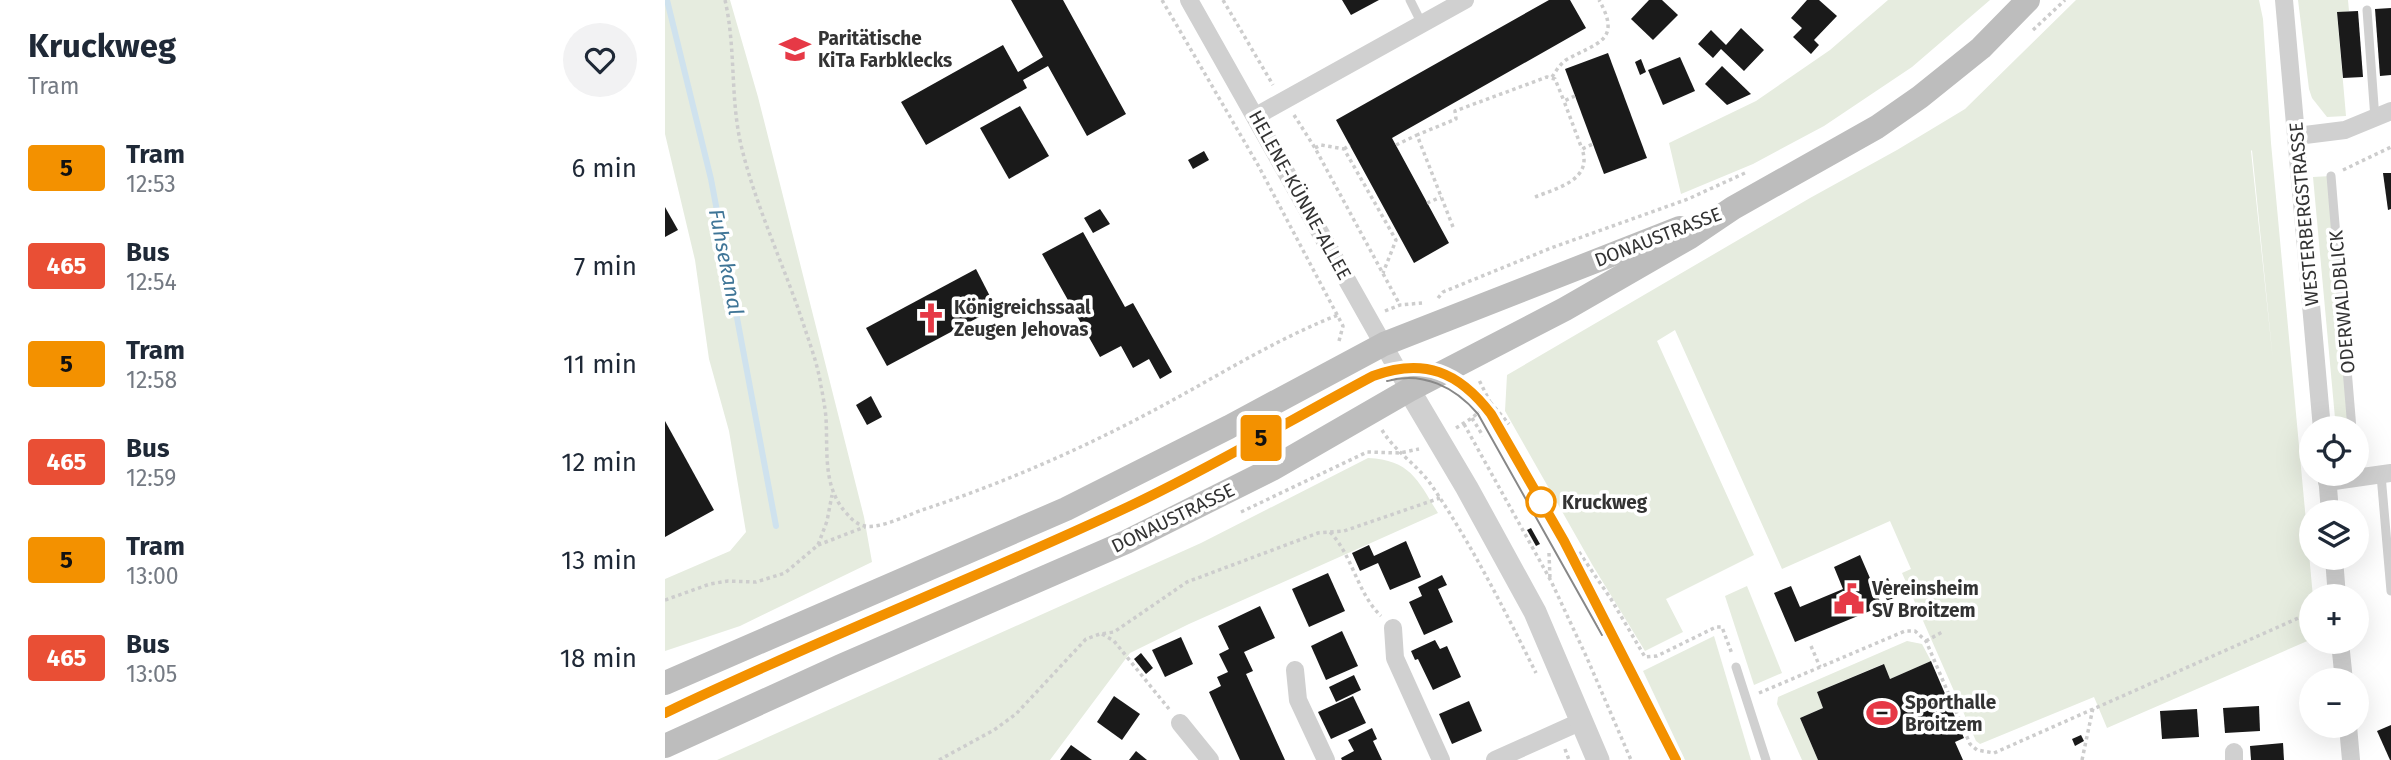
<!DOCTYPE html>
<meta charset="utf-8">
<style>
body{margin:0;font-family:"Fira Sans",sans-serif;background:#f2f2f3;color:#1f2937;height:100vh;display:flex;flex-direction:column;font-size:26px;white-space:nowrap}
*{box-sizing:border-box;margin:0}
p{font-size:23px;color:#747a83}
.icon{flex:none;width:38px;height:38px;fill:none;stroke:currentColor;stroke-width:2;stroke-linecap:round;stroke-linejoin:round}
.map{position:relative;flex:1;overflow:hidden}
.drawer{display:flex;flex-direction:column;background:#fff;width:665px}
.drawer>*{flex:none}
.badge{padding:0 14px;border-radius:5px;font-size:24px;line-height:46px}
.buttons{position:absolute;left:1634px;top:416px;display:grid;gap:14px}
.buttons a{display:grid;place-items:center;width:70px;height:70px;border-radius:50%;background:#fff;box-shadow:0 7px 28px #0002;font-size:35px}
.map>.badge{position:absolute;translate:-50% -50%;box-shadow:0 0 0 4px #fff}
.round{display:grid;place-items:center;flex:none;width:74px;height:74px;border-radius:37px;background:#f2f2f3}
.overview{display:flex;align-items:center;justify-content:space-between;height:119px;padding:0 28px}
h1{font-size:33px;font-weight:700;line-height:52px}
ul{padding:0;list-style:none}
li{display:flex;align-items:center;gap:21px;height:98px;padding:0 28px}
li div{flex:1}
li b{display:block;font-size:26px}
li em{font-style:normal}
li .badge{min-width:77px;font-weight:700;text-align:center}
main{display:flex;flex:1;min-height:0}
.map>svg:first-child{display:block}
.green{fill:#e6ecdf;fill-rule:evenodd}
.lines{fill:none;stroke-linecap:round;stroke-linejoin:round}
.stream{stroke:#cfe2ee;stroke-width:6}
.building{fill:#1a1a1a}
.path{stroke:#cdcdcd;stroke-width:3.5;stroke-dasharray:3.5 3.5;stroke-linecap:butt}
.service{stroke:#d0d0d0;stroke-width:9}
.minor{stroke:#d0d0d0;stroke-width:18}
.tertiary{stroke:#d0d0d0;stroke-width:23}
.secondary{stroke:#bdbdbd;stroke-width:24}
.tram{stroke:#888;stroke-width:2}
.line-casing{stroke:#fff;stroke-width:16}
.line{stroke:#f39100;stroke-width:10}
.stop-dot{fill:#fff;stroke:#f39100;stroke-width:3.5}
.labels{text-anchor:middle;dominant-baseline:central;stroke-width:7;stroke-linejoin:round;paint-order:stroke}
.poi-label{font-size:19px;font-weight:bold;fill:#333;stroke:#fff;text-anchor:start}
.street-label{font-size:19px;fill:#333;stroke:#fff}
.stop-label{font-size:19px;font-weight:bold;fill:#333;stroke:#fff;text-anchor:start}
.water-label{font-size:21px;font-style:italic;fill:#3f7597;stroke:#fff}
</style>
<main>
<section class="drawer">
<div class="overview"><div><h1>Kruckweg</h1><p>Tram</p></div><a class="round"><svg class="icon" aria-label="heart" viewBox="0 0 24 24"><path d="M12 20l-8-8c-3-5 5-10 8-4 3-6 11-1 8 4z"/></svg></a></div>
<ul>
<li><span class="badge" style="background:#f39100;color:#111">5</span><div><b>Tram</b><p>12:53</p></div><em>6 min</em></li>
<li><span class="badge" style="background:#e94f35;color:#fff">465</span><div><b>Bus</b><p>12:54</p></div><em>7 min</em></li>
<li><span class="badge" style="background:#f39100;color:#111">5</span><div><b>Tram</b><p>12:58</p></div><em>11 min</em></li>
<li><span class="badge" style="background:#e94f35;color:#fff">465</span><div><b>Bus</b><p>12:59</p></div><em>12 min</em></li>
<li><span class="badge" style="background:#f39100;color:#111">5</span><div><b>Tram</b><p>13:00</p></div><em>13 min</em></li>
<li><span class="badge" style="background:#e94f35;color:#fff">465</span><div><b>Bus</b><p>13:05</p></div><em>18 min</em></li>
</ul>
</section>
<div class="map">
<svg width="1726" height="760" viewBox="0 0 1726 760">
<rect width="100%" height="100%" fill="#fff"/>
<!-- green -->
<g class="green">
<path d="M 0,0 L 65,0 L 93,97 L 199,517 L 207,562 L 75,626 L 0,651 L 0,579 L 65,551 L 81,532 L 64,431 L 44,359 L 30,260 L 0,134 Z"/>
<path d="M 1223,0 L 1325,0 L 1247,67 L 1159,126 L 1088,164 L 1016,194 L 1004,143 L 1091,101 L 1165,50 Z"/>
<path d="M 1411,0 L 1594,0 L 1598,19 L 1606,143 L 1648,597 L 1647,639 L 1442,728 L 1429,697 L 1315,744 L 1311,741 L 1237,573 L 1246,569 L 1225,521 L 1117,569 L 1010,330 L 992,341 L 1089,555 L 1001,599 L 1018,632 L 980,651 L 928,566 L 840,411 L 842,375 L 1145,198 L 1232,150 L 1300,109 ZM 1587,150 L 1608,361 L 1586,151 Z"/>
<path d="M 1633,0 L 1683,0 L 1684,11 L 1672,13 L 1681,116 L 1662,117 L 1647,98 L 1644,89 Z"/>
<path d="M 1666,176 L 1687,429 L 1671,429 L 1648,177 Z"/>
<path d="M 703,458 C 746,460 753,481 773,513 L 524,624 L 465,653 L 385,760 L 52,760 L 536,543 Z"/>
<path d="M 1082,586 L 1117,673 L 1089,685 L 1060,596 Z"/>
<path d="M 1049,636 L 1086,760 L 1020,760 L 978,671 Z"/>
<path d="M 1242,641 L 1257,644 L 1266,661 L 1225,679 L 1218,664 L 1152,692 L 1158,708 L 1135,718 L 1153,760 L 1137,760 L 1112,704 L 1113,697 Z"/>
</g>
<g class="lines">
<!-- stream -->
<path class="stream" d="M 2,0 L 46,179 L 111,526"/>
</g>
<!-- building -->
<g class="building">
<path d="M 346,0 L 398,0 L 461,114 L 422,136 L 383,66 L 358,80 L 362,88 L 261,145 L 236,102 L 338,45 L 353,72 L 378,57 Z"/>
<path d="M 677,0 L 714,0 L 686,15 Z"/>
<path d="M 884,0 L 905,0 L 921,28 L 727,138 L 784,243 L 749,263 L 671,120 Z"/>
<path d="M 984,0 L 997,0 L 1013,15 L 988,40 L 966,19 Z"/>
<path d="M 1142,0 L 1154,0 L 1172,16 L 1149,40 L 1154,45 L 1146,54 L 1128,37 L 1137,28 L 1126,18 Z"/>
<path d="M 1726,8 L 1726,75 L 1715,76 L 1710,9 Z"/>
<path d="M 1693,11 L 1698,77 L 1678,78 L 1672,12 Z"/>
<path d="M 1076,28 L 1099,50 L 1079,71 L 1056,49 L 1048,58 L 1033,44 L 1046,30 L 1061,45 Z"/>
<path d="M 943,53 L 982,158 L 939,174 L 900,69 Z"/>
<path d="M 1015,57 L 1030,91 L 998,105 L 983,70 Z"/>
<path d="M 976,59 L 981,72 L 975,75 L 970,62 Z"/>
<path d="M 1057,66 L 1086,94 L 1062,105 L 1040,84 Z"/>
<path d="M 355,106 L 384,156 L 344,179 L 315,128 Z"/>
<path d="M 539,151 L 544,160 L 528,169 L 523,160 Z"/>
<path d="M 1718,173 L 1726,173 L 1726,209 L 1723,210 Z"/>
<path d="M 0,207 L 13,230 L 0,237 Z"/>
<path d="M 435,209 L 445,224 L 428,233 L 419,218 Z"/>
<path d="M 418,232 L 460,307 L 468,303 L 507,372 L 495,379 L 484,359 L 468,368 L 456,346 L 435,357 L 377,254 Z"/>
<path d="M 311,269 L 331,308 L 222,366 L 201,328 Z"/>
<path d="M 206,396 L 217,417 L 202,425 L 191,405 Z"/>
<path d="M 0,421 L 49,510 L 0,537 Z"/>
<path d="M 866,528 L 875,544 L 871,546 L 862,530 Z"/>
<path d="M 741,541 L 756,577 L 725,590 L 713,563 L 695,571 L 687,553 L 704,545 L 709,556 Z"/>
<path d="M 1195,555 L 1217,606 L 1130,642 L 1109,593 L 1126,586 L 1135,607 L 1178,589 L 1169,567 Z"/>
<path d="M 663,573 L 680,611 L 644,627 L 627,589 Z"/>
<path d="M 777,575 L 782,585 L 773,589 L 788,622 L 759,635 L 744,602 L 757,596 L 753,587 Z"/>
<path d="M 1223,578 L 1231,597 L 1222,601 L 1214,582 Z"/>
<path d="M 595,606 L 610,638 L 579,652 L 588,671 L 581,674 L 620,760 L 575,760 L 544,692 L 556,686 L 552,677 L 563,672 L 554,654 L 564,649 L 553,626 Z"/>
<path d="M 677,631 L 693,666 L 661,680 L 646,646 Z"/>
<path d="M 516,637 L 528,664 L 500,677 L 487,650 Z"/>
<path d="M 770,640 L 775,649 L 782,646 L 796,677 L 768,690 L 753,659 L 750,660 L 746,651 Z"/>
<path d="M 476,653 L 488,668 L 481,674 L 469,659 Z"/>
<path d="M 1266,661 L 1299,738 L 1290,742 L 1298,760 L 1153,760 L 1135,718 L 1158,708 L 1152,692 L 1219,664 L 1225,679 Z"/>
<path d="M 689,675 L 696,690 L 671,702 L 664,687 Z"/>
<path d="M 449,696 L 475,714 L 457,740 L 432,722 Z"/>
<path d="M 688,696 L 701,723 L 666,739 L 653,712 Z"/>
<path d="M 804,701 L 817,731 L 787,744 L 774,714 Z"/>
<path d="M 1594,706 L 1595,731 L 1560,733 L 1558,708 Z"/>
<path d="M 1532,709 L 1534,737 L 1497,739 L 1495,711 Z"/>
<path d="M 1726,725 L 1726,760 L 1725,760 L 1712,731 Z"/>
<path d="M 707,728 L 712,739 L 708,741 L 717,760 L 677,760 L 676,758 L 689,751 L 683,740 Z"/>
<path d="M 1416,735 L 1419,741 L 1410,746 L 1407,739 Z"/>
<path d="M 1618,743 L 1619,760 L 1586,760 L 1585,746 Z"/>
<path d="M 406,745 L 427,760 L 395,760 Z"/>
<path d="M 471,751 L 482,760 L 464,760 Z"/>
</g>
<g class="lines">
<!-- path -->
<g class="path">
<path d="M 60,0 C 71,48 65,97 76,145 C 91,208 120,267 140,329 C 146,347 153,366 156,386 C 158,396 160,407 161,418 C 163,452 157,488 183,515 C 187,520 193,525 200,526 C 215,529 243,515 257,510 C 339,483 419,448 495,407 C 553,376 611,339 673,315"/>
<path d="M 497,0 L 593,165 L 678,326 L 674,341"/>
<path d="M 558,0 L 608,85"/>
<path d="M 1368,30 L 1400,0"/>
<path d="M 887,77 C 891,71 895,64 901,60 C 930,43 958,42 934,0"/>
<path d="M 910,96 L 899,101 L 917,149"/>
<path d="M 629,115 L 650,148 L 735,305"/>
<path d="M 731,145 L 752,135"/>
<path d="M 650,148 L 656,145 L 679,149 L 731,240 L 718,273"/>
<path d="M 679,149 L 685,145"/>
<path d="M 1678,170 L 1726,147"/>
<path d="M 870,197 C 892,188 928,180 917,149 L 928,144"/>
<path d="M 762,203 L 776,197"/>
<path d="M 788,227 L 752,135 L 791,119 L 790,111 L 882,77 L 890,79 L 899,101"/>
<path d="M 773,298 L 778,292 L 886,248 L 1023,199 L 1080,173"/>
<path d="M 720,311 L 735,305 L 757,303"/>
<path d="M 825,402 L 844,424"/>
<path d="M 807,418 L 818,436"/>
<path d="M 799,424 L 886,581 L 922,658 L 966,760"/>
<path d="M 791,428 L 807,418 L 825,402 L 813,378"/>
<path d="M 717,430 C 730,452 753,465 767,486 C 807,545 839,609 871,673"/>
<path d="M 1640,438 L 1643,472"/>
<path d="M 576,512 L 702,452 L 735,453 L 754,449"/>
<path d="M 665,532 C 688,556 692,593 716,616"/>
<path d="M 153,545 L 200,527"/>
<path d="M 914,552 L 946,599 L 980,657 L 992,656 L 1051,627 L 1057,627 L 1067,654"/>
<path d="M 884,553 L 885,579"/>
<path d="M 0,600 L 45,584 L 63,581 L 91,582 L 120,573 L 153,545 L 162,521 L 167,495"/>
<path d="M 437,634 L 449,641 L 504,709"/>
<path d="M 1261,641 L 1279,631"/>
<path d="M 1146,646 L 1155,667"/>
<path d="M 1094,693 L 1240,631 L 1250,631 L 1261,641 L 1305,744 L 1312,750 L 1329,753 L 1647,612"/>
<path d="M 900,749 L 904,760"/>
<path d="M 274,760 L 329,730 L 351,714 L 421,639 L 435,634 L 449,632 L 522,582 L 653,533 L 679,531 L 775,498"/>
<path d="M 1417,760 L 1428,708"/>
</g>
<!-- service -->
<g class="service">
<path d="M 745,0 L 757,24"/>
<path d="M 1702,10 L 1710,119"/>
<path d="M 1666,176 L 1687,429"/>
<path d="M 1716,475 L 1726,591"/>
<path d="M 1071,667 L 1101,760"/>
</g>
<!-- minor -->
<g class="minor">
<path d="M 524,0 L 744,390"/>
<path d="M 1619,0 L 1657,429"/>
<path d="M 591,116 L 800,0"/>
<path d="M 1632,136 L 1680,130 L 1726,111"/>
<path d="M 1662,474 L 1665,513"/>
<path d="M 1662,482 L 1726,473"/>
<path d="M 1669,558 L 1672,597"/>
<path d="M 728,628 L 730,658 L 776,760"/>
<path d="M 1675,642 L 1679,681"/>
<path d="M 630,670 L 633,700 L 661,760"/>
<path d="M 515,723 L 545,760"/>
<path d="M 1683,726 L 1686,760"/>
<path d="M 1569,752 L 1569,760"/>
<path d="M 830,760 L 917,721"/>
</g>
<!-- tertiary -->
<path class="tertiary" d="M 744,390 L 802,488 L 870,612 L 933,760"/>
<!-- secondary -->
<g class="secondary">
<path d="M 0,683 L 401,509 L 564,427 L 719,344 L 1015,228"/>
<path d="M 0,746 L 176,666 L 461,542 L 607,469 L 744,390 L 900,309 L 1025,237 L 1068,208 L 1212,127 L 1255,97 L 1316,48 L 1363,0"/>
</g>
<!-- tram -->
<g class="tram">
<path d="M 722,381 C 758,371 790,387 813,414 L 937,635"/>
<path d="M 0,713 C 154,640 311,578 465,506 C 548,467 627,419 708,376 C 759,357 794,372 826,414 L 899,541 L 1011,760"/>
</g>
</g>
<g class="lines">
<!-- line casing -->
<g class="line-casing">
<path id="line" d="M 0,713 C 153,639 312,578 465,506 C 548,467 627,419 708,376 C 759,357 794,372 826,414 L 899,541 L 1011,760"/>
</g>
<!-- line -->
<use href="#line" class="line"/>
</g>
<!-- icons -->
<defs>
<g id="school-bare" transform="scale(2.415)"><path d="M0-5L7-2L0 1L-7-2ZM-4 1L0 2.5L4 1V4Q0 6-4 4Z" fill="#e63946" stroke="#fff" stroke-width="2.5" paint-order="stroke"/></g>
<g id="church-bare" transform="scale(2.415)"><path d="M-1.2-6h2.4v3.5h3.3v2.4h-3.3V6h-2.4V-.1h-3.3v-2.4h3.3Z" fill="#e63946" stroke="#fff" stroke-width="2.5" paint-order="stroke"/></g>
<g id="civic-bare" transform="scale(2.415)"><path d="M-.6-6.5H3V-4.5H.6V-3L4-1V1h2V6H-6V1h2V-1L-.6-3ZM-1.2 2.5V6h2.4V2.5Z" fill="#e63946" stroke="#fff" stroke-width="2.5" paint-order="stroke"/></g>
<g id="stadium-bare" transform="scale(2.415)"><path d="M0-5a6.5 5 0 1 0 0 10a6.5 5 0 1 0 0-10ZM-3.5-1.8h7v3.6h-7Z" fill="#e63946" stroke="#fff" stroke-width="2.5" paint-order="stroke"/></g>
</defs>
<g fill-rule="evenodd">
<use href="#school-bare" x="130" y="49"/>
<use href="#church-bare" x="266" y="318"/>
<use href="#civic-bare" x="1184" y="599"/>
<use href="#stadium-bare" x="1217" y="713"/>
</g>
<!-- markers -->
<circle class="stop-dot" cx="876" cy="502" r="14"/>
<g class="labels">
<!-- poi labels -->
<g class="poi-label">
<text x="153" y="38">Paritätische<tspan x="153" dy="22">KiTa Farbklecks</tspan></text>
<text x="289" y="307">Königreichssaal<tspan x="289" dy="22">Zeugen Jehovas</tspan></text>
<text x="1207" y="588">Vereinsheim<tspan x="1207" dy="22">SV Broitzem</tspan></text>
<text x="1240" y="702">Sporthalle<tspan x="1240" dy="22">Broitzem</tspan></text>
</g>
<!-- street labels -->
<g class="street-label">
<text transform="translate(635 195) rotate(61)">HELENE-KÜNNE-ALLEE</text>
<text transform="translate(1639 214) rotate(-95)">WESTERBERGSTRASSE</text>
<text transform="translate(993 237) rotate(-21)">DONAUSTRASSE</text>
<text transform="translate(1677 302) rotate(-95)">ODERWALDBLICK</text>
<text transform="translate(508 518) rotate(-26)">DONAUSTRASSE</text>
</g>
<!-- stop labels -->
<g class="stop-label">
<text x="897" y="502">Kruckweg</text>
</g>
<!-- water labels -->
<g class="water-label">
<text transform="translate(61 262) rotate(79)">Fuhsekanal</text>
</g>
</g>
</svg>
<div class="buttons">
<a><svg class="icon" aria-label="locate" viewBox="0 0 24 24"><circle cx="12" cy="12" r="6"/><path d="M12 2v4M12 18v4M2 12h4M18 12h4"/></svg></a>
<a><svg class="icon" aria-label="layers" viewBox="0 0 24 24"><path d="M12 4l9 5-9 5-9-5zM3 14l9 5 9-5"/></svg></a>
<a>+</a>
<a>−</a>
</div>
<b class="badge" style="left:596px;top:438px;background:#f39100;color:#111">5</b>
</div>
</main>
